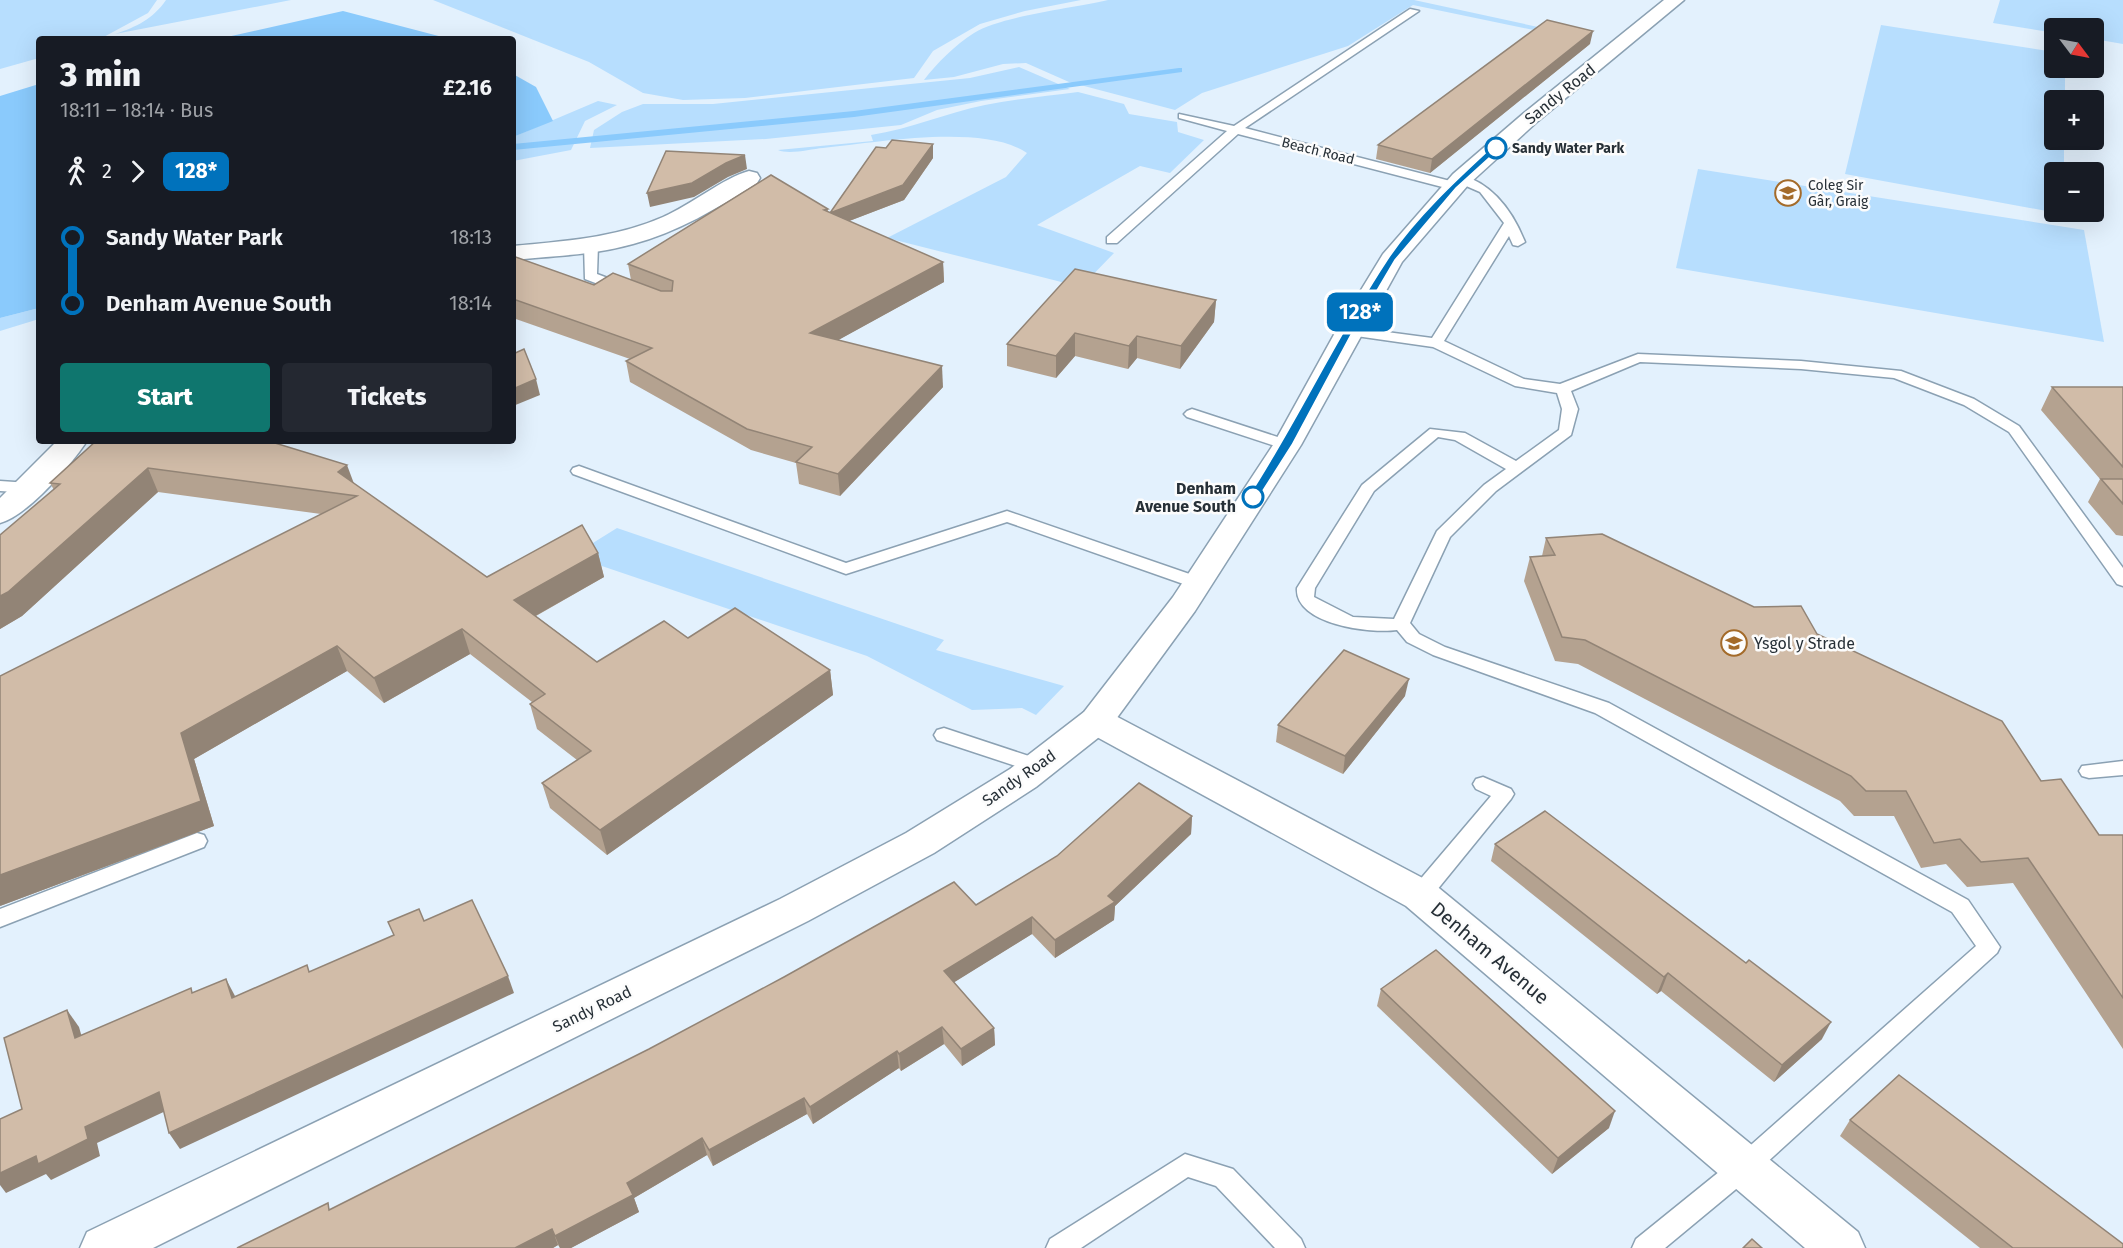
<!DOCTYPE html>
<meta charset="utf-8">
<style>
body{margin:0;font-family:"Fira Sans",sans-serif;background:#242831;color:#f1f3f6;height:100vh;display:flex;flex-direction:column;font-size:22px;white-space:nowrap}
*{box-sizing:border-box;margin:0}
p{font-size:20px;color:#9ea1a6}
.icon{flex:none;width:33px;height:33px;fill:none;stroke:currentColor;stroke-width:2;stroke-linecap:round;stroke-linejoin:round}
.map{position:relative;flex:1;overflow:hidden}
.panel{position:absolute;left:36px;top:36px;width:480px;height:408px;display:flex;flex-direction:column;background:#171b24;border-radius:6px;box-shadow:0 6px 24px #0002}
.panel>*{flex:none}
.badge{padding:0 12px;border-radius:9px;font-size:21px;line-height:39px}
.needle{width:39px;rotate:122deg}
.controls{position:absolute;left:2044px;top:18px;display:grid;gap:12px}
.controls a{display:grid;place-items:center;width:60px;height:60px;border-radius:6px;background:#171b24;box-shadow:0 6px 24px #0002;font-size:30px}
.map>.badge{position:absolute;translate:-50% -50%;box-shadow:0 0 0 3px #fff}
.legs{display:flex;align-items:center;gap:9px;height:66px;padding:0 24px;font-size:20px}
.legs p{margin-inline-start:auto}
.overview{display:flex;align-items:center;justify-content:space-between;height:102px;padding:0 24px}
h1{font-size:33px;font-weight:800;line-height:45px}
.primary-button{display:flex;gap:12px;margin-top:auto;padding:12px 24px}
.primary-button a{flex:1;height:69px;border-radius:6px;background:#0f766e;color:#fff;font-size:24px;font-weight:800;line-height:69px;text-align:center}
.primary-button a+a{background:#242831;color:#f1f3f6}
ul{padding:0 24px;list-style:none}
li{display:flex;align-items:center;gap:21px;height:66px;font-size:22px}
li i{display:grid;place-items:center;width:9px;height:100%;margin:0 8px;background:currentColor}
li i::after{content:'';width:15px;height:15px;margin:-8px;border:4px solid;border-radius:50%;background:#171b24}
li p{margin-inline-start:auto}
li:first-child i{background:linear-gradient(#0000 50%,currentColor 0)}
li:last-child i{background:linear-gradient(currentColor 50%,#0000 0)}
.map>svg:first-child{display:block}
.green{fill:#b7defe}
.water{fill:#8acafc}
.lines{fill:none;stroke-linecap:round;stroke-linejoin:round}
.stream{fill:#8acafc;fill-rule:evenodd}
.service-casing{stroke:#8ba1b3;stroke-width:3}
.minor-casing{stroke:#8ba1b3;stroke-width:3}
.primary-casing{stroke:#8ba1b3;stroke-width:3}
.service{fill:#fff;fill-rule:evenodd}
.minor{fill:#fff;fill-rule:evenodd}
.primary{fill:#fff;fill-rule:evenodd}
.wall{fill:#b4a290}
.shaded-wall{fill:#928476}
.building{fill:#d1bca8;stroke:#928476;stroke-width:1.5}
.line-1{fill:#0072bc;stroke:#fff;stroke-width:1.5}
.stop-1-dot{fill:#fff;stroke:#0072bc;stroke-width:3}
.labels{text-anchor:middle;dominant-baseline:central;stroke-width:5;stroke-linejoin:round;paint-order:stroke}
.far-stop-label{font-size:14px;font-weight:bold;fill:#273037;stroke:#fcfcfc;text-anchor:start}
.far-street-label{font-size:14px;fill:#273037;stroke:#fcfcfc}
.far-poi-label{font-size:14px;fill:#273037;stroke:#fcfcfc;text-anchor:start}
.street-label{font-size:16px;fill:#273037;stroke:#fcfcfc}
.stop-label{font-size:16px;font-weight:bold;fill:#273037;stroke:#fcfcfc;text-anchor:end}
.poi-label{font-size:16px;fill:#273037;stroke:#fcfcfc;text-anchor:start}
.near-street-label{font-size:20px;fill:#273037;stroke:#fcfcfc}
</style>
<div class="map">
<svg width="2123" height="1248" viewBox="0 0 2123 1248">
<rect width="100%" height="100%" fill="#e3f1fd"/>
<!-- green -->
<g class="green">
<path d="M 0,0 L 157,0 L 148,13 L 100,39 L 39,39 L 39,58 L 0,69 Z"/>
<path d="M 166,0 L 291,0 L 115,34 C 136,27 153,19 166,0 Z"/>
<path d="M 433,0 L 1081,0 L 1025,11 L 980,24 L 933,51 L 914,78 L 745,98 L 683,100 L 643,93 L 589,62 Z"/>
<path d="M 1108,0 L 1414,0 L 1589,38 L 1587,41 L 1413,5 L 1348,46 L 1202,93 L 1175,110 L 1069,82 L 1026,63 L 1003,64 L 954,77 L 924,80 C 937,63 955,45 974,33 C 1001,16 1074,8 1108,0 Z"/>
<path d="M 2000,0 L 2123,0 L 2123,44 L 2094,39 L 2094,28 L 2055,28 L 2055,33 L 1993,23 Z"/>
<path d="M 1881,25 L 2055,52 L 2055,68 L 2065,68 L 2065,100 L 2055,100 L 2055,140 L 2064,140 L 2064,172 L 2055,172 L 2055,212 L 2063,214 L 1845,174 Z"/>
<path d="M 1019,67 L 1070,89 L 981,101 L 937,110 L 901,125 L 766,139 L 590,148 L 594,130 L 622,112 L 643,104 L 713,104 L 970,78 Z"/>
<path d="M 1078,92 L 1124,104 L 1129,114 L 1177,122 L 1178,132 L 1204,140 L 1170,173 L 1140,166 L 1037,225 L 1114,253 L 1081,287 L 887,238 L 1006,177 L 1027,153 C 983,123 875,143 823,148 C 811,149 789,155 778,150 L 873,141 L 871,135 C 910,129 946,113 985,105 C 1015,99 1047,96 1078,92 Z"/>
<path d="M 598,101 L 617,105 L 585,121 L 571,150 L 513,161 L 513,137 Z"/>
<path d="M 1698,169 L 2084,230 L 2104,342 L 1676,268 Z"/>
<path d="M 39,308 L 39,319 L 0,331 L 0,318 Z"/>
<path d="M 617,528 L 944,640 L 936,650 L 1064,686 L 1036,715 L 1022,708 L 972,710 L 867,656 L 593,563 L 543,574 Z"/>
</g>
<!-- water -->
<g class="water">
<path d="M 343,11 L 450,39 L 218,39 Z"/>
<path d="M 513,74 L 536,87 L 553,121 L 513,137 Z"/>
<path d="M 39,84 L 39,308 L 0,318 L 0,96 Z"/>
</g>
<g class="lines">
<!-- stream -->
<path class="stream" d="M 1179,68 L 1182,68 L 1182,72 L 854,117 L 513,150 L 513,144 L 854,111 Z"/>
<!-- service casing -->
<g class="service-casing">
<g id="service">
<path d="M 1410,9 L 1419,11 L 1245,128 L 1458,183 L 1458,189 L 1450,189 L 1238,134 L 1117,243 L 1107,243 L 1107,237 L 1227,131 L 1179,118 L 1179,114 L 1234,126 Z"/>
<path d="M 1461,175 C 1493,184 1513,212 1525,242 L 1518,246 L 1513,245 L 1509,236 L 1444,341 L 1524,379 L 1560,384 L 1638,354 L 1801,361 L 1901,371 L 1974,399 L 2019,426 L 2123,568 L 2123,586 L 2117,584 L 2009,432 L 1964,405 L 1894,378 L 1801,369 L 1640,362 L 1571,391 L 1578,409 L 1571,435 L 1496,491 L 1450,537 L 1410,623 L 1419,634 L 1445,647 L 1609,703 L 1968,900 L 2000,947 L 1997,953 L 1753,1175 L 1665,1248 L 1632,1248 L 1636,1239 L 1735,1159 L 1976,946 L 1952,912 L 1595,713 L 1433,655 L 1407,642 L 1397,630 C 1370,634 1294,624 1297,588 L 1362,485 L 1430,429 L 1465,433 L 1516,461 L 1559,430 L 1562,409 L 1557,393 L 1515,386 L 1433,347 L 1349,335 L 1342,331 L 1349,327 L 1432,338 L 1504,223 L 1480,192 L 1457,182 L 1455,179 ZM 1438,437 L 1455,440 L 1506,469 L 1484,485 L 1437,531 L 1394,619 L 1353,617 L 1314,597 L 1315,588 L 1374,491 Z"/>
<path d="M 591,241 L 598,245 L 597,274 L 629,286 L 629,292 L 619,292 L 585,279 L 584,245 Z"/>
<path d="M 1192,409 L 1293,442 L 1295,445 L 1287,450 L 1281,448 L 1187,417 L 1184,414 L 1187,411 Z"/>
<path d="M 579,466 L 846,563 L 1007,511 L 1204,579 L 1207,583 L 1204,587 L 1192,587 L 1007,522 L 846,574 L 573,474 L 571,471 L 573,468 Z"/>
<path d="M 0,481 L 30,483 L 38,488 L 30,493 L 0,491 Z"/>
<path d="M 944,728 L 1044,761 L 1047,766 L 1044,771 L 1037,773 L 937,740 L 934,735 L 937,730 Z"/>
<path d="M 2123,761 L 2123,775 L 2089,778 L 2082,776 L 2079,771 L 2082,766 Z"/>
<path d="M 1483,777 L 1511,789 L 1514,794 L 1511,799 L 1428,901 L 1420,903 L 1412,901 L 1409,895 L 1412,889 L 1491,796 L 1476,789 L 1473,784 L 1476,779 Z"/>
<path d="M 197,833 L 204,835 L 207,841 L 204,847 L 0,927 L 0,909 Z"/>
<path d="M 1185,1154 L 1233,1169 L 1301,1239 L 1305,1248 L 1275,1248 L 1216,1186 L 1188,1177 L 1081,1248 L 1046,1248 L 1050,1239 Z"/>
</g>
</g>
<!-- minor casing -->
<g class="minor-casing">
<g id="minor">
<path d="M 749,171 L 757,173 L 760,178 L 757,183 C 718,208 678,232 633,244 C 594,255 553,256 513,260 L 513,246 C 565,241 615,238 663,217 C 689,206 725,177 749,171 Z"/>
<path d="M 57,441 L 87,441 C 71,465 27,516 0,523 L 0,498 Z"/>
<path d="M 1096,709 L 1108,712 L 1434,884 L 1858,1232 L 1865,1248 L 1805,1248 L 1406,906 L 1084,730 L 1078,721 L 1084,712 Z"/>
</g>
</g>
<!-- primary casing -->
<g class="primary-casing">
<path id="primary" d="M 1664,0 L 1684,0 L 1538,121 L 1469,184 L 1402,262 L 1301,445 L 1195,611 L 1108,730 L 1036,787 L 934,853 L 808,921 L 153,1248 L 80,1248 L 87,1232 L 780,899 L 906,833 L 1010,769 L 1084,712 L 1173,597 L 1273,445 L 1336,331 L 1383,254 L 1453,174 L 1524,113 Z"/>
</g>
<!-- service -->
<use href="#service" class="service"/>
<!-- minor -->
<use href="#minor" class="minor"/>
<!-- primary -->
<use href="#primary" class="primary"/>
</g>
<!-- wall -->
<g class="wall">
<path d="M 1590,44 L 1430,173 L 1376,159 L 1378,145 Z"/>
<path d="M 933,144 L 933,158 L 904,200 L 849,221 L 943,262 L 944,282 L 838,340 L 943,387 L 840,496 L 799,484 L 796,463 L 751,450 L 630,382 L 626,361 L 630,359 L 513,318 L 513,256 L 594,285 L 631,280 L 628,264 L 828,209 L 828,212 L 830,213 L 886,148 Z"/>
<path d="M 1216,300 L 1214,322 L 1180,369 L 1137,358 L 1128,369 L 1075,356 L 1056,378 L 1007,366 L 1007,344 Z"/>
<path d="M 2052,387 L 2123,387 L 2123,536 L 2116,535 L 2088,502 L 2100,479 L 2041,410 Z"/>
<path d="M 96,441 L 354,484 L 487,577 L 598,553 L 604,577 L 536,616 L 597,662 L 688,638 L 830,670 L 833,695 L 607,855 L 550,808 L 542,783 L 577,760 L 537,729 L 530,704 L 532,702 L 470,654 L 384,703 L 347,671 L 194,759 L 214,826 L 0,906 L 321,514 L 158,492 L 22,616 L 0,629 L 0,535 L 54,490 L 50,483 Z"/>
<path d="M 1546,538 L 1754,607 L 1817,634 L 2041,781 L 2099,835 L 2123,835 L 2123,1049 L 2013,883 L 1967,887 L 1946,864 L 1921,868 L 1894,816 L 1854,816 L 1840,801 L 1578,664 L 1555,661 L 1524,581 L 1530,557 L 1542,556 Z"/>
<path d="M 1405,696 L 1343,774 L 1276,742 L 1278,725 Z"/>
<path d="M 1192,816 L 1191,834 L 1115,906 L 1114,920 L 1055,958 L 1032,934 L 954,982 L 994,1028 L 995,1045 L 962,1066 L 944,1044 L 901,1071 L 899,1068 L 813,1124 L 807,1114 L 713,1166 L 707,1155 L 634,1198 L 639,1212 L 571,1248 L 560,1248 L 558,1245 L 553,1248 L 237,1248 L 331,1209 L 976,905 Z"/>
<path d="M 1495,844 L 1746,963 L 1822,1039 L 1774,1082 L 1661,991 L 1657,994 L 1491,861 Z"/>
<path d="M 1381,989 L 1609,1128 L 1552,1174 L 1377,1006 Z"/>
<path d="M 1850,1120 L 2123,1248 L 1980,1248 L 1840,1136 Z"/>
</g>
<!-- shaded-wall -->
<g class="shaded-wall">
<path d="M 1593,31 L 1590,44 L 1430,173 L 1432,159 Z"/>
<path d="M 933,144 L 933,158 L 904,200 L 831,228 L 830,213 Z"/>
<path d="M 745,155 L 747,169 L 728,177 L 694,197 L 650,207 L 647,193 Z"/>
<path d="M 943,262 L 944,282 L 813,354 L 810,333 Z"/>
<path d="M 1216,300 L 1214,322 L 1180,369 L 1181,346 Z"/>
<path d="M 1075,333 L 1075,356 L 1056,378 L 1056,356 Z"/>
<path d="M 1137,336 L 1137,358 L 1128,369 L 1129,346 Z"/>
<path d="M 942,366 L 943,387 L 840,496 L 838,474 Z"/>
<path d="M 536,379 L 540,395 L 513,406 L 513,389 Z"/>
<path d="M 347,465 L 356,489 L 338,472 Z"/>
<path d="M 148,468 L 158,492 L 22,616 L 0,629 L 0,596 Z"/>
<path d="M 598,553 L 604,577 L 521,624 L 514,600 Z"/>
<path d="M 462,629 L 470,654 L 384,703 L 374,678 Z"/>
<path d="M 337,646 L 347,671 L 194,759 L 214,826 L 0,906 L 0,875 L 181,733 Z"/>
<path d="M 830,670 L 833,695 L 607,855 L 600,830 Z"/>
<path d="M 1409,679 L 1405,696 L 1343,774 L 1345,756 Z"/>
<path d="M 1192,816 L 1191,834 L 1115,906 L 1114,920 L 1055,958 L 1055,940 L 1108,896 Z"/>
<path d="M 1032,917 L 1032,934 L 945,988 L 944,971 Z"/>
<path d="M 1668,973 L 1661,991 L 1657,994 L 1664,977 Z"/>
<path d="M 508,976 L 514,993 L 180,1149 L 169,1133 Z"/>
<path d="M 226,979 L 235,996 L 242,1015 L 232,998 Z"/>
<path d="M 67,1010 L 79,1027 L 87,1055 L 75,1038 Z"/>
<path d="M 1831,1022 L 1822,1039 L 1774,1082 L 1782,1065 Z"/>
<path d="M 942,1027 L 944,1044 L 901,1071 L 899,1054 Z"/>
<path d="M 994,1028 L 995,1045 L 962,1066 L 961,1049 Z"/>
<path d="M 897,1051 L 899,1068 L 813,1124 L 810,1107 Z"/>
<path d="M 159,1092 L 170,1109 L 97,1143 L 100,1156 L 51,1180 L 46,1174 L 6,1193 L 0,1185 L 0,1173 L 85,1127 Z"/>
<path d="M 804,1098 L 807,1114 L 713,1166 L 709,1150 Z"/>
<path d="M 1615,1111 L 1609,1128 L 1552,1174 L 1558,1158 Z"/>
<path d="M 702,1138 L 707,1155 L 634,1198 L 639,1212 L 571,1248 L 560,1248 L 555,1236 L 627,1183 Z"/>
<path d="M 552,1229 L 558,1245 L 553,1248 L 515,1248 Z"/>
</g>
<!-- building -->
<g class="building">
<path d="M 1547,20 L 1593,31 L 1432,159 L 1378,145 Z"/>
<path d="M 892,140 L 933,144 L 903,185 L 830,213 L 876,147 L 886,148 Z"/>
<path d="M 666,151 L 745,155 L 726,163 L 692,183 L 647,193 Z"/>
<path d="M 771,175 L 828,209 L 824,210 L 943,262 L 810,333 L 942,366 L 838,474 L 796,462 L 812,447 L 747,429 L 626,361 L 652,348 L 513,299 L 513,256 L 594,285 L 613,273 L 661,291 L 672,291 L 673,281 L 628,264 Z"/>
<path d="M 1075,269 L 1216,300 L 1181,346 L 1137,336 L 1129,346 L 1075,333 L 1056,356 L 1007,344 Z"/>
<path d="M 524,349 L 536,379 L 513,389 L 513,354 Z"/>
<path d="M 2052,387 L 2123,387 L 2123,467 Z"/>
<path d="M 96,441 L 255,441 L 275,443 L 347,465 L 338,472 L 487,577 L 582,525 L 598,553 L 514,600 L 597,662 L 664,621 L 688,638 L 735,608 L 830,670 L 600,830 L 542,783 L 591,751 L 530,704 L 545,694 L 462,629 L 374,678 L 337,646 L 181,733 L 201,801 L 0,875 L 0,676 L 357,496 L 148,468 L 8,592 L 0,596 L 0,535 L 60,484 L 50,483 Z"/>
<path d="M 2101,479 L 2123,479 L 2123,504 Z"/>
<path d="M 1602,534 L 1754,607 L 1801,606 L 1817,634 L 2002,721 L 2041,781 L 2061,779 L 2099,835 L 2123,835 L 2123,998 L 2028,858 L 1981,862 L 1960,839 L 1934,843 L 1906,791 L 1866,791 L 1851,776 L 1585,640 L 1562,637 L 1530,557 L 1555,555 L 1546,538 Z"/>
<path d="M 1344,650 L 1409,679 L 1345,756 L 1278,725 Z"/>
<path d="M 1139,783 L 1192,816 L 1108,896 L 1115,902 L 1055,940 L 1032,917 L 944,971 L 994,1028 L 961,1049 L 942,1027 L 899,1054 L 897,1051 L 810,1107 L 804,1098 L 709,1150 L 702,1138 L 627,1183 L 633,1195 L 555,1236 L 552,1229 L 515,1248 L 237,1248 L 328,1203 L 329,1210 L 649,1049 L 784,977 L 954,882 L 976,905 L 1057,856 Z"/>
<path d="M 1545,811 L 1746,963 L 1749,960 L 1831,1022 L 1782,1065 L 1668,973 L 1664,977 L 1495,844 Z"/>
<path d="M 472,900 L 508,976 L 169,1133 L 159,1092 L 85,1127 L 88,1139 L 38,1164 L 36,1156 L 0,1173 L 0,1119 L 22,1109 L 4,1038 L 67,1010 L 75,1038 L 191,988 L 192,993 L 226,979 L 232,998 L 307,965 L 309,972 L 394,935 L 388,922 L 419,909 L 424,921 Z"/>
<path d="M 1436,950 L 1615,1111 L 1558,1158 L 1381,989 Z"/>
<path d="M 1899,1075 L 2123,1244 L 2123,1248 L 2013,1248 L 1850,1120 Z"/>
<path d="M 1752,1239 L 1762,1248 L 1743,1248 Z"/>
</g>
<!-- line-1 -->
<path class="line-1" d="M 1493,146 L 1500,148 L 1456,188 L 1395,260 L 1353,331 L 1292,445 L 1257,500 L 1249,500 L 1248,497 C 1298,420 1336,337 1387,260 C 1415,218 1456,180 1493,146 Z"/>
<!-- icons -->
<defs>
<g id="university-ring" transform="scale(1.35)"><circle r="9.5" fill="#fcfcfc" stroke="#a46b2a" stroke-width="1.5"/><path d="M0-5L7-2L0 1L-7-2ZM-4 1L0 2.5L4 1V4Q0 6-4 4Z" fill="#a46b2a"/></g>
<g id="school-ring" transform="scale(1.35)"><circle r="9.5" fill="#fcfcfc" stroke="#a46b2a" stroke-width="1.5"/><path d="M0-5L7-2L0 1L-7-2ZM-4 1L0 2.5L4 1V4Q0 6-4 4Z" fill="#a46b2a"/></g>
</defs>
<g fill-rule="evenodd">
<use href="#university-ring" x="1788" y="193"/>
<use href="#school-ring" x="1734" y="643"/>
</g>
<!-- markers -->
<g class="stop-1-dot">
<circle cx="1496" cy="148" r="10"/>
<circle cx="1253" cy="497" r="10"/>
</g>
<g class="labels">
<!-- far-stop labels -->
<g class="far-stop-label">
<text x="1512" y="148">Sandy Water Park</text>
</g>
<!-- far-street labels -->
<g class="far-street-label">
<text transform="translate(1318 151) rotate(14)">Beach Road</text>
</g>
<!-- far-poi labels -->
<g class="far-poi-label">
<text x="1808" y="185">Coleg Sir<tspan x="1808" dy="16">Gâr, Graig</tspan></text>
</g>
<!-- street labels -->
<g class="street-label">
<text transform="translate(1560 94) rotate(-39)">Sandy Road</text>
<text transform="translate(1019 778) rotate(-35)">Sandy Road</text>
<text transform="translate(592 1009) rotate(-26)">Sandy Road</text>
</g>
<!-- stop labels -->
<g class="stop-label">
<text x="1236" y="488">Denham<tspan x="1236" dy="18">Avenue South</tspan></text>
</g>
<!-- poi labels -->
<g class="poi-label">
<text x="1754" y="643">Ysgol y Strade</text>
</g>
<!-- near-street labels -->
<g class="near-street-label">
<text transform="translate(1490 953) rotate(40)">Denham Avenue</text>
</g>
</g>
</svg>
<div class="controls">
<a><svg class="needle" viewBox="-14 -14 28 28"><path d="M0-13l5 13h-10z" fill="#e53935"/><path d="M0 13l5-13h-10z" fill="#9ea1a6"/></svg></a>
<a>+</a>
<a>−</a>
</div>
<b class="badge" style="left:1360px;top:312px;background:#0072bc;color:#fff">128*</b>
<section class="panel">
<div class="overview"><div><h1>3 min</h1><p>18:11 – 18:14 · Bus</p></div><b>£2.16</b></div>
<div class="legs"><svg class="icon" aria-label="walk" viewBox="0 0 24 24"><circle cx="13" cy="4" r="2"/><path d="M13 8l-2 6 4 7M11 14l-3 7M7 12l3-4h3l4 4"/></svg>2<svg class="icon" aria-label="forward" viewBox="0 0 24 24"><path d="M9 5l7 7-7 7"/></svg><b class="badge" style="background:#0072bc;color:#fff">128*</b></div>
<ul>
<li><i style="color:#0072bc"></i><b>Sandy Water Park</b><p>18:13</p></li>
<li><i style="color:#0072bc"></i><b>Denham Avenue South</b><p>18:14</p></li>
</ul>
<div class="primary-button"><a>Start</a><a>Tickets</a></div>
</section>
</div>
